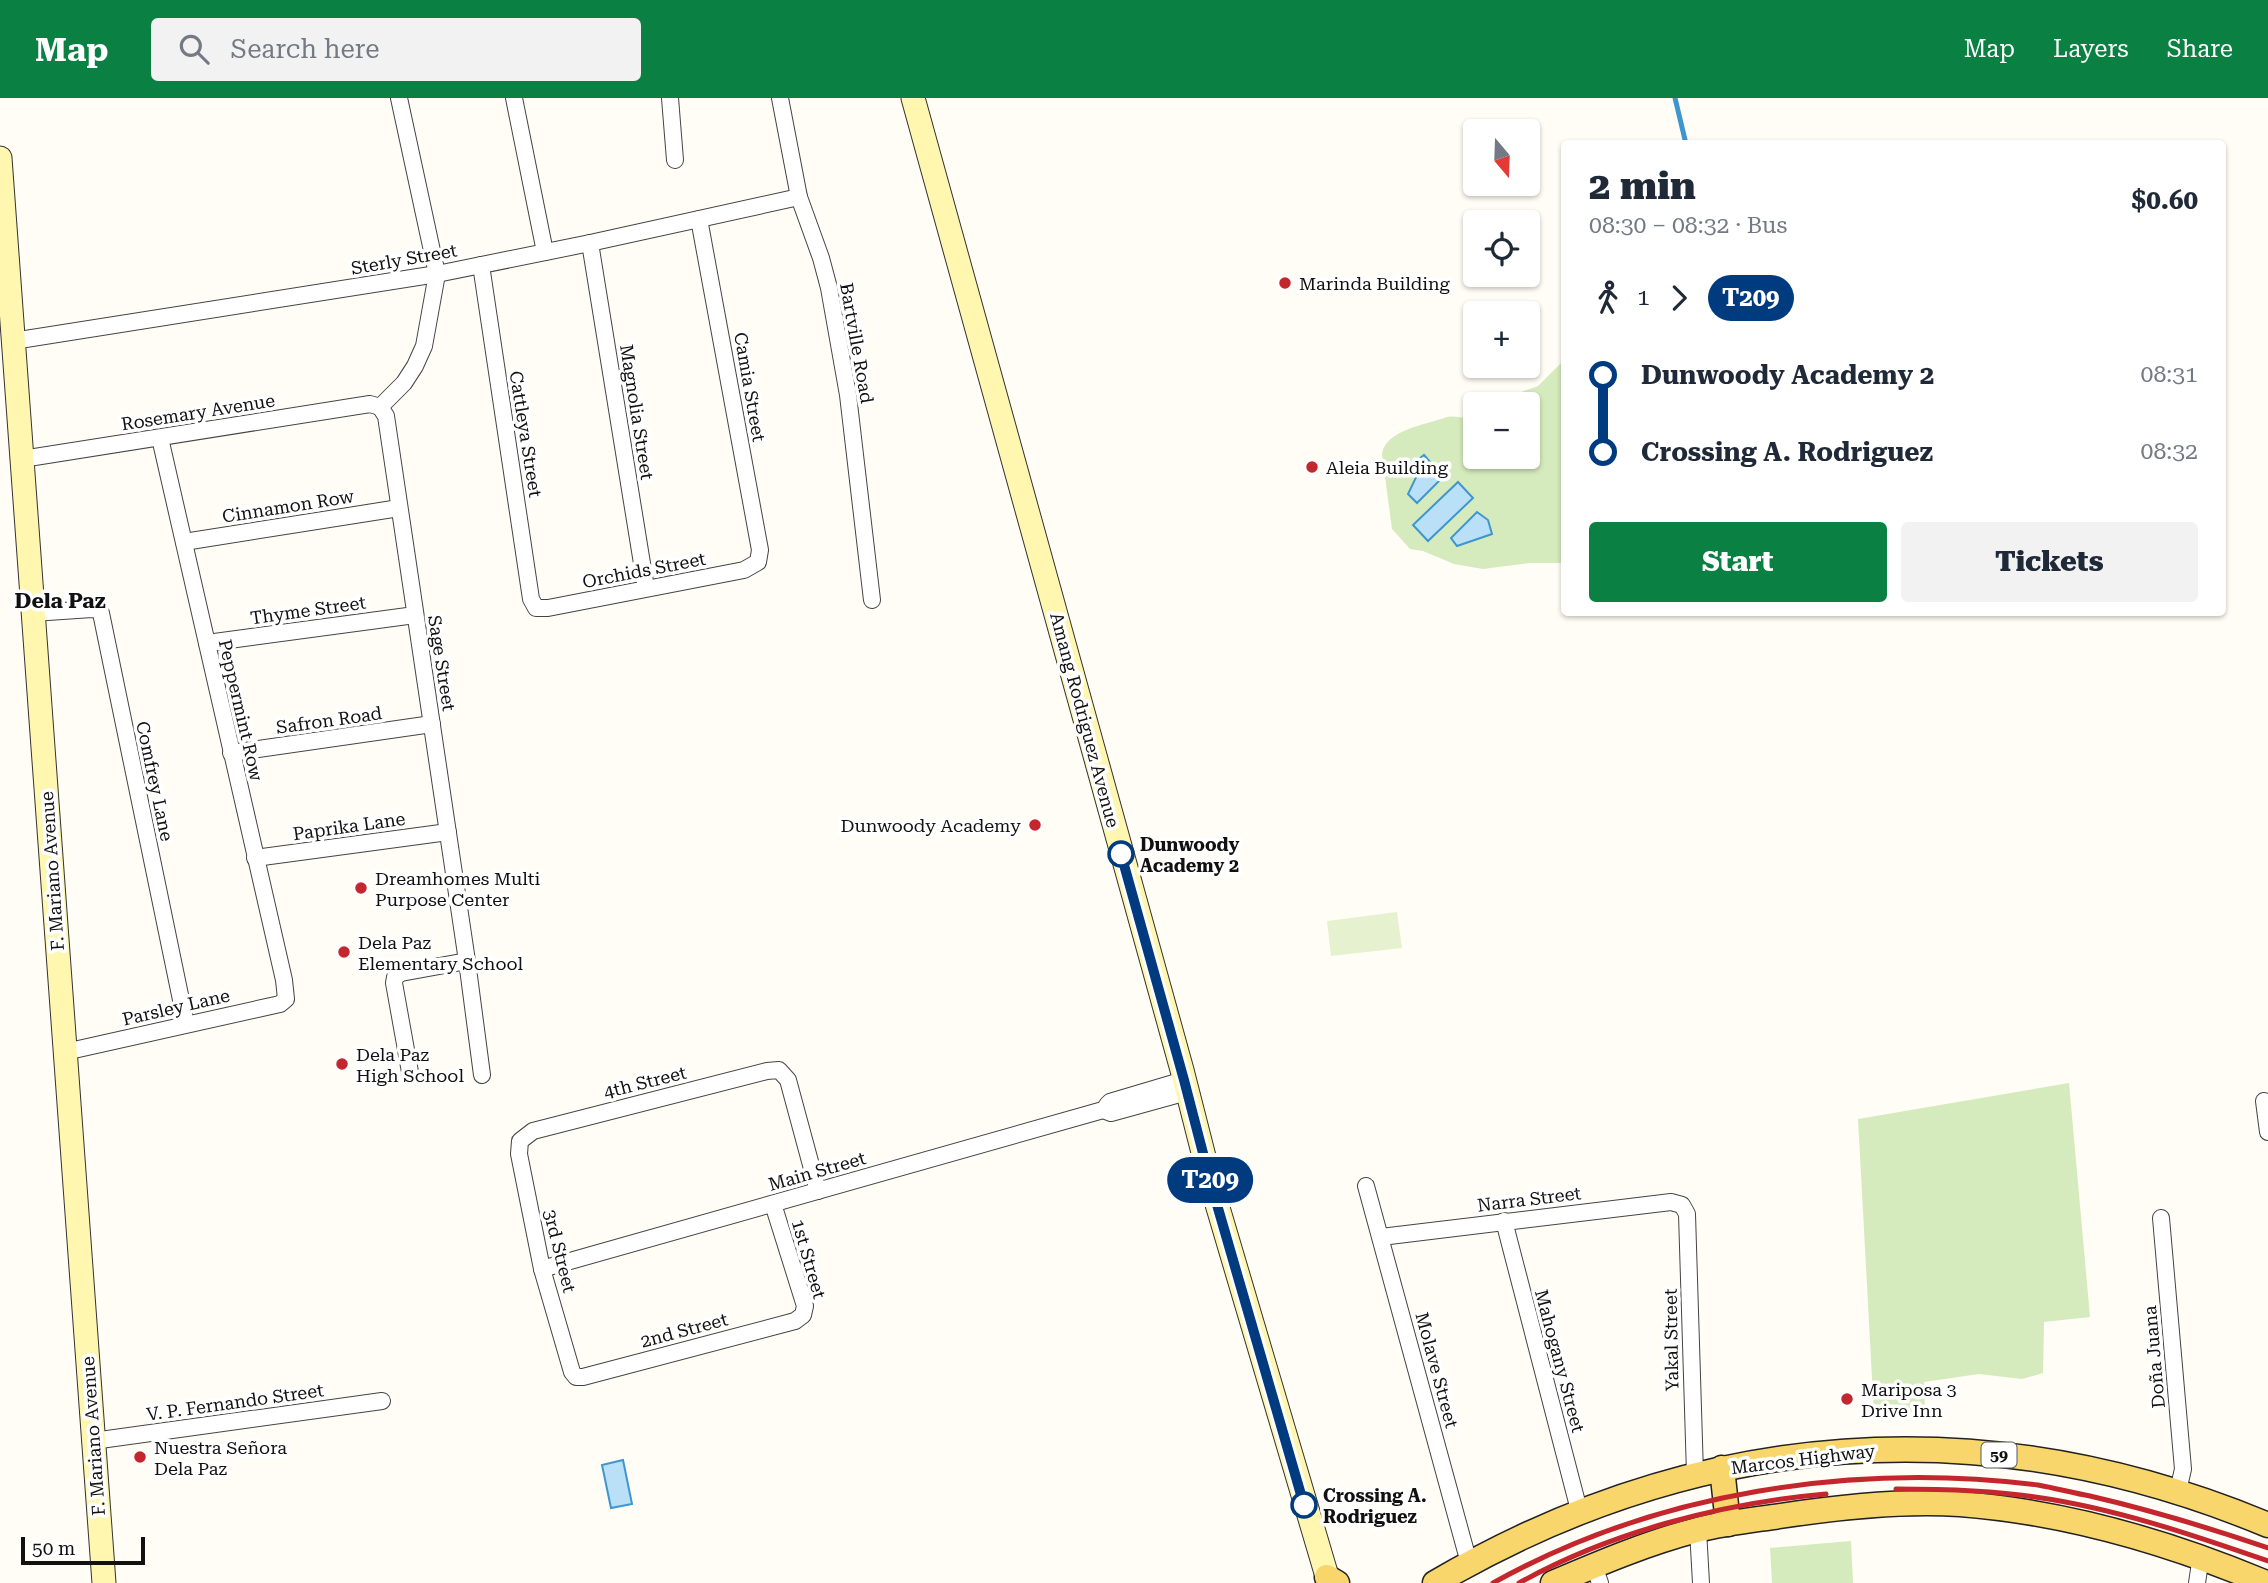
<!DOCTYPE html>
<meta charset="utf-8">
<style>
body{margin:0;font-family:"Roboto Serif",serif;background:#f2f2f3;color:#1f2937;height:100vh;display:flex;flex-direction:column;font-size:26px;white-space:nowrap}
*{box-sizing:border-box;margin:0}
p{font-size:23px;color:#747a83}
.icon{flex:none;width:38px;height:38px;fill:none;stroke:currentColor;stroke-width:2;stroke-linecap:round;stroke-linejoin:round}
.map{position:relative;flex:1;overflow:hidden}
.drawer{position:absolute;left:1561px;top:42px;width:665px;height:476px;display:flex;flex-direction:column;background:#fff;border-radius:7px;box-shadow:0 2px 5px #0004}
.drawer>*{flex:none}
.badge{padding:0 14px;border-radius:23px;font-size:24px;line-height:46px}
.needle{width:46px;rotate:161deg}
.buttons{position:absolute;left:1463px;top:21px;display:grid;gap:14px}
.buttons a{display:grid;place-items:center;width:77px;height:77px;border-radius:7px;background:#fff;box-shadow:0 2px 5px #0004;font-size:35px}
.scale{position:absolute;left:21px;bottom:18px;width:124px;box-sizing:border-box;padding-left:7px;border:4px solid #111;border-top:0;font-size:19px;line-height:24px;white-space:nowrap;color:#111;-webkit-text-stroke:5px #fff;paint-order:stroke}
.map>.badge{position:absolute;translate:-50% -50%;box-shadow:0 0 0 4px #fff}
.legs{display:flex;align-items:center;gap:10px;height:77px;padding:0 28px;font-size:23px}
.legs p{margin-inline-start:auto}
.summary{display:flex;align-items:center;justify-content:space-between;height:119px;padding:0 28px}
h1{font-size:38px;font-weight:800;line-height:52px}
.action{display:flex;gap:14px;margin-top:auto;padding:14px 28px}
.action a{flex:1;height:80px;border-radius:7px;background:#0b8043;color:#fff;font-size:28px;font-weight:800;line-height:80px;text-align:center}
.action a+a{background:#f2f2f3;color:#1f2937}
ul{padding:0 28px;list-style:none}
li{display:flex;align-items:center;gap:24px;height:77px;font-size:26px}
li i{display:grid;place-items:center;width:10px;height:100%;margin:0 9px;background:currentColor}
li i::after{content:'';width:18px;height:18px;margin:-9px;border:5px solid;border-radius:50%;background:#fff}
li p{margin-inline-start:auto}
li:first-child i{background:linear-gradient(#0000 50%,currentColor 0)}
li:last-child i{background:linear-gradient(currentColor 50%,#0000 0)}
header{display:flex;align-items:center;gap:42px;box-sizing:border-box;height:98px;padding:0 35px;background:#0b8043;color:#fff}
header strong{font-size:33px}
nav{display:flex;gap:38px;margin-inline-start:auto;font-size:24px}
.search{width:490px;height:63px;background:#f2f2f3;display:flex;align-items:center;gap:18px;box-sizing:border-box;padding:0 24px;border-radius:7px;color:#747a83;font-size:26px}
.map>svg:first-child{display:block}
.green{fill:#d5ebbd}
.pitch{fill:#e6f2cf}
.water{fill:#b9e0f7;stroke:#3f96cf;stroke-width:2}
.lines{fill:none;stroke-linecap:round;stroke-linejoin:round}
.stream{stroke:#3f96cf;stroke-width:5}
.street-casing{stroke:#444;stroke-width:18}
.secondary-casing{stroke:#333;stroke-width:25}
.primary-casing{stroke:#222;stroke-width:27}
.street{stroke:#fff;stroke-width:16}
.secondary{stroke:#fff6b0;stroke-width:23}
.primary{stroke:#f9d66b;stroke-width:24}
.rail{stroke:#c4262e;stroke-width:5}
.line-1-casing{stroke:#fff;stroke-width:16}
.line-1{stroke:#003b80;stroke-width:10}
.poi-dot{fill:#c4262e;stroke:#fff;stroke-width:2.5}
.stop-1-dot{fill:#fff;stroke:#003b80;stroke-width:3.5}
.labels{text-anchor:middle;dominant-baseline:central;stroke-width:7;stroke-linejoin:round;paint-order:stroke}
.shield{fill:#fff;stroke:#585858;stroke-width:2}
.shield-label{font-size:16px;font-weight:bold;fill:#111}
.street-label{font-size:18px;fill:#111;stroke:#fff}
.poi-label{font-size:18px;fill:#111;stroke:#fff;text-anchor:start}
.stop-label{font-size:18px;font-weight:bold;fill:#111;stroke:#fff;text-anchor:start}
.quarter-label{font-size:21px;font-weight:bold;fill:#111;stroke:#fff}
</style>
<header>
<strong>Map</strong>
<div class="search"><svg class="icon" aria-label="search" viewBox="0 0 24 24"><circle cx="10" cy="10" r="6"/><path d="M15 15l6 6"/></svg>Search here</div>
<nav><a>Map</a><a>Layers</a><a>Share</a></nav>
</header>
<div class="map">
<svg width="2268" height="1485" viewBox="0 0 2268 1485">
<rect width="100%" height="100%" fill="#fffdf5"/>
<!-- green -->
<g class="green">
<path d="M 1564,262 L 1564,465 L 1529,465 L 1483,471 L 1454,466 L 1423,453 L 1410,451 L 1392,431 L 1382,356 C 1386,331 1426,327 1447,319 C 1457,317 1465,322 1475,319 L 1475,359 L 1528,359 L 1528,306 L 1499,306 L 1502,301 L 1538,288 Z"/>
<path d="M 2069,985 L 2090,1219 L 2044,1224 L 2043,1275 L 2022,1281 L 1979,1276 L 1924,1284 L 1925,1314 L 1874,1317 L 1858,1021 Z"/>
<path d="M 1851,1443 L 1853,1485 L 1772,1485 L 1770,1450 Z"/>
</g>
<!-- pitch -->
<path class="pitch" d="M 1397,814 L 1402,850 L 1331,858 L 1327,823 Z"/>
<!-- water -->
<g class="water">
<path d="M 1424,357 L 1443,379 L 1417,405 L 1408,396 L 1422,367 L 1418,362 Z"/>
<path d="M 1458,384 L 1473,400 L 1428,443 L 1413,427 Z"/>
<path d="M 1477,414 L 1488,422 L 1492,436 L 1457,448 L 1451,440 Z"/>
<path d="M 623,1362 L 632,1406 L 611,1410 L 602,1367 Z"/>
</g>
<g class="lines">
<!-- stream -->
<path class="stream" d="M 1675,0 L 1686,46"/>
<!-- street casing -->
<g class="street-casing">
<g id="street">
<path d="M 514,0 L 545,154"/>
<path d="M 670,0 L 675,62"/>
<path d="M 780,0 L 799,99 L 821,160 L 829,190 L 848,297 L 872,502"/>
<path d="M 590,145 L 646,490"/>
<path d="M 481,167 L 531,501 L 536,510 L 548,510 L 744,472 L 758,464 L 760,452 L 699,121"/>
<path d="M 13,243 L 437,176 L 590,145 L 799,99"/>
<path d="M 380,309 L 386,318 L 467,863 L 482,977"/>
<path d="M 380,309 L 404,285 L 415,268 L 424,248 L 437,176 L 399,0"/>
<path d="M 22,361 L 370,306 L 380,309"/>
<path d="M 184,444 L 399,410"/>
<path d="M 33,515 L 92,511 L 98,512 L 101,515 L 186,926"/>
<path d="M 207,545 L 415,517"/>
<path d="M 231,655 L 432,626"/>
<path d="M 255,760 L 448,734"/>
<path d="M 65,954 L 280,906 L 286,901 L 284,882 L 160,340"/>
<path d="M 410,974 L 394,885 L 395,879 L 401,875 L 467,863"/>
<path d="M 2264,1003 L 2268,1034"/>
<path d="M 1107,1007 L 1110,1004 L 1184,982"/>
<path d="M 1366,1088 L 1469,1465"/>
<path d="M 773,1106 L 805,1208 L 803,1217 L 795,1223 L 583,1279 L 576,1279 L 572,1274 L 542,1171 L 519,1056 L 520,1043 L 533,1033 L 767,973 L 779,972 L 788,982 L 818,1093"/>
<path d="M 2161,1120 L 2183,1371 L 2178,1393"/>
<path d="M 1504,1123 L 1579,1412"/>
<path d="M 1381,1139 L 1671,1104 L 1682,1107 L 1687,1116 L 1695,1376"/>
<path d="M 542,1171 L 1103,1012 L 1111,1015 L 1187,994"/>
<path d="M 93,1343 L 382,1303"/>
<path d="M 1698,1432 L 1701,1485"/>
<path d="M 1594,1468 L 1600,1485"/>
<path d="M 2197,1485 L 2201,1458"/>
</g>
</g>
<!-- secondary casing -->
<g class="secondary-casing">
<g id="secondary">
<path d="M 913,0 L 1182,972 L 1211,1086 L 1329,1485"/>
<path d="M 0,60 L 104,1485"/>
</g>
</g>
<!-- primary casing -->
<g class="primary-casing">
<g id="primary">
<path d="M 1722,1370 L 1728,1426"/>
<path d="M 1327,1479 L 1337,1485"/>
<path d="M 1435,1485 C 1699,1330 1985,1309 2268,1427"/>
<path d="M 1553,1485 C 1600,1465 1647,1445 1697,1432 C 1724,1425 1753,1422 1780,1418 C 1839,1409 1901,1402 1960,1406 C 2066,1414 2168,1444 2266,1485"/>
</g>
</g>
<!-- street -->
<use href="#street" class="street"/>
<!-- secondary -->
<use href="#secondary" class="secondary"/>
<!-- primary -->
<use href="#primary" class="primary"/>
<!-- rail -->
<g class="rail">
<path d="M 1896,1391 C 1943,1391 1989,1392 2035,1399 C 2114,1410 2193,1437 2268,1463"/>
<path d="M 1493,1485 C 1656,1394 1854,1364 2038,1387 C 2055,1390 2073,1395 2090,1398 C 2150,1412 2210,1430 2268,1450"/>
<path d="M 1519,1485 C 1610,1434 1723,1405 1826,1396"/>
</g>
</g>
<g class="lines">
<!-- line-1 casing -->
<g class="line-1-casing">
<path id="line-1" d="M 1121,756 L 1184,982 L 1211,1086 L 1304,1407"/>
</g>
<!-- line-1 -->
<use href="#line-1" class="line-1"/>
</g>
<!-- markers -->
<g class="poi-dot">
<circle cx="1285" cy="185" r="7"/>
<circle cx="1312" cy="369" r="7"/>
<circle cx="1035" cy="727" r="7"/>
<circle cx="361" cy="790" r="7"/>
<circle cx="344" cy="854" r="7"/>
<circle cx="342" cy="966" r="7"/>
<circle cx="1847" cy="1301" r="7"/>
<circle cx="140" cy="1359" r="7"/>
</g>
<g class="stop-1-dot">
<circle cx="1121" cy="756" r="12"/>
<circle cx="1304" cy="1407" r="12"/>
</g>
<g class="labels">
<!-- shield labels -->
<rect class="shield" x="1981.5" y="1344.5" width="35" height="25" rx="5"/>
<g class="shield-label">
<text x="1999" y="1357">59</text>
</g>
<!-- street labels -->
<g class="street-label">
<text transform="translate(404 161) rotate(-10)">Sterly Street</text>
<text transform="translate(857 245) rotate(80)">Bartville Road</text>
<text transform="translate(750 289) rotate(80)">Camia Street</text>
<text transform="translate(198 314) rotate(-9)">Rosemary Avenue</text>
<text transform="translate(637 314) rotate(81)">Magnolia Street</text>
<text transform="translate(526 336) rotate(81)">Cattleya Street</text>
<text transform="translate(288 408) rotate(-9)">Cinnamon Row</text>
<text transform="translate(644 472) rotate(-11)">Orchids Street</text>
<text transform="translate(308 512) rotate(-8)">Thyme Street</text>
<text transform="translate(442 565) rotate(81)">Sage Street</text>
<text transform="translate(241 612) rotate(77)">Peppermint Row</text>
<text transform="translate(329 622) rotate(-8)">Safron Road</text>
<text transform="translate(1085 622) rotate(75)">Amang Rodriguez Avenue</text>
<text transform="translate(155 683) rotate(78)">Comfrey Lane</text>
<text transform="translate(349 728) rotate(-8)">Paprika Lane</text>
<text transform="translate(52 773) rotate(-94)">F. Mariano Avenue</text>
<text transform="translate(176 909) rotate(-13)">Parsley Lane</text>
<text transform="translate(645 984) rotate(-14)">4th Street</text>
<text transform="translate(817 1073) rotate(-16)">Main Street</text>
<text transform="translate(1529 1101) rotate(-7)">Narra Street</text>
<text transform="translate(560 1153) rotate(76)">3rd Street</text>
<text transform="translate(809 1161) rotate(74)">1st Street</text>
<text transform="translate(684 1232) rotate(-15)">2nd Street</text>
<text transform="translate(1671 1242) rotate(-91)">Yakal Street</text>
<text transform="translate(2154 1259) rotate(-95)">Doña Juana</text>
<text transform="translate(1560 1263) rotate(75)">Mahogany Street</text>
<text transform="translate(1437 1272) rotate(75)">Molave Street</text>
<text transform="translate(235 1304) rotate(-8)">V. P. Fernando Street</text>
<text transform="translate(93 1338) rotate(-94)">F. Mariano Avenue</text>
<text transform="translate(1803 1361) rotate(-7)">Marcos Highway</text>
</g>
<!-- poi labels -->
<g class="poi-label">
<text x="1299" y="185">Marinda Building</text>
<text x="1326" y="369">Aleia Building</text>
<text x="1021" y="727" text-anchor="end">Dunwoody Academy</text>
<text x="375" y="780">Dreamhomes Multi<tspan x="375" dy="21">Purpose Center</tspan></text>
<text x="358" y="844">Dela Paz<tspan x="358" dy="21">Elementary School</tspan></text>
<text x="356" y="956">Dela Paz<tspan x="356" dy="21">High School</tspan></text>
<text x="1861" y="1291">Mariposa 3<tspan x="1861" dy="21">Drive Inn</tspan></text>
<text x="154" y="1349">Nuestra Señora<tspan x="154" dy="21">Dela Paz</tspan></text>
</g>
<!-- stop labels -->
<g class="stop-label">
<text x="1140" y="746">Dunwoody<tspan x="1140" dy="21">Academy 2</tspan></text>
<text x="1323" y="1397">Crossing A.<tspan x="1323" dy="21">Rodriguez</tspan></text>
</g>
<!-- quarter labels -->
<g class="quarter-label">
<text x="60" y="503">Dela Paz</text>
</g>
</g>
</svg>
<div class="buttons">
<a><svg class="needle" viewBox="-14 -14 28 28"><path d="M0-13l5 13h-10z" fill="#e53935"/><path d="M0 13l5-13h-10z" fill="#747a83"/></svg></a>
<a><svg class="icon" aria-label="locate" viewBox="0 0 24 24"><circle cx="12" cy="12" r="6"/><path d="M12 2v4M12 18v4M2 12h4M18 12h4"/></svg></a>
<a>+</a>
<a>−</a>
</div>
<div class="scale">50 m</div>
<b class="badge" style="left:1210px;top:1082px;background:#003b80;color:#fff">T209</b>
<section class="drawer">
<div class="summary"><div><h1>2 min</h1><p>08:30 – 08:32 · Bus</p></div><b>$0.60</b></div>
<div class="legs"><svg class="icon" aria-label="walk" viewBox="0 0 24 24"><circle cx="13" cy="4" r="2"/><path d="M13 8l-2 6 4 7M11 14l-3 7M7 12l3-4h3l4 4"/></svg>1<svg class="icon" aria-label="forward" viewBox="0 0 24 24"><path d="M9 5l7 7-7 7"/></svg><b class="badge" style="background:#003b80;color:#fff">T209</b></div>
<ul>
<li><i style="color:#003b80"></i><b>Dunwoody Academy 2</b><p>08:31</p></li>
<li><i style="color:#003b80"></i><b>Crossing A. Rodriguez</b><p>08:32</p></li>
</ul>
<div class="action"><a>Start</a><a>Tickets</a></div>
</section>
</div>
